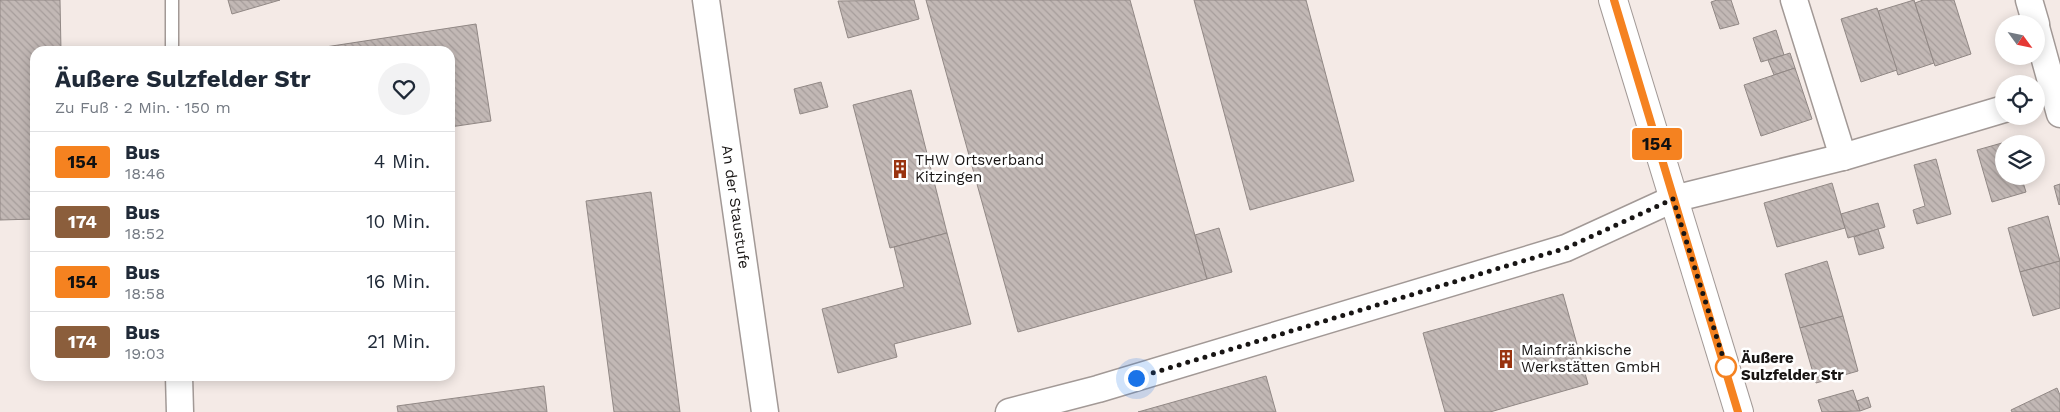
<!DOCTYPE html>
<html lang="de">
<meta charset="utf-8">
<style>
body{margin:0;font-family:"Work Sans",sans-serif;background:#f2f2f3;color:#1f2937;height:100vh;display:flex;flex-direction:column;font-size:19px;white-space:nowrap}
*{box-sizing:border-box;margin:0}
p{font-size:16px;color:#747a83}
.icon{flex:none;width:28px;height:28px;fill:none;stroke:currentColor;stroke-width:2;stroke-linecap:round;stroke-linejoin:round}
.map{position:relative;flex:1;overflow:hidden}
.sheet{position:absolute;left:30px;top:46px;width:425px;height:335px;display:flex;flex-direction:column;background:#fff;border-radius:15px;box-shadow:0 2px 12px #0003}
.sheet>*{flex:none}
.badge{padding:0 10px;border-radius:4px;font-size:18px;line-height:32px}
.needle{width:32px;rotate:123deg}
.buttons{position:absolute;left:1995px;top:15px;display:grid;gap:10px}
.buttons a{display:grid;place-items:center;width:50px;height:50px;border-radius:50%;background:#fff;box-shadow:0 2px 12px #0003;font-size:25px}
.you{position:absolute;width:25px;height:25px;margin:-12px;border:4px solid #fff;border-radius:50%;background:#1a73e8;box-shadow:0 0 0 8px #1a73e833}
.map>.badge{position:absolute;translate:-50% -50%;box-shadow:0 0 0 2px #fff}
.round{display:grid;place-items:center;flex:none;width:52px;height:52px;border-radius:26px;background:#f2f2f3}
.overview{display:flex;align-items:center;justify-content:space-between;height:85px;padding:0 25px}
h1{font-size:24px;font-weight:700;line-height:38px}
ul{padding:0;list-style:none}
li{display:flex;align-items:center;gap:15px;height:60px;padding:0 25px;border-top:1px solid #e0e1e3}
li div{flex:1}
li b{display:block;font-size:19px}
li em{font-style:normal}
li .badge{min-width:55px;font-weight:700;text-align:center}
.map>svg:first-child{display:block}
.building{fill:url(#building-back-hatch);stroke:#918885}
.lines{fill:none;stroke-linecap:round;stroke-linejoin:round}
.service-casing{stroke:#a29996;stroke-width:15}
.minor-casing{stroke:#a29996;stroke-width:29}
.secondary-casing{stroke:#a29996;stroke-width:30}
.service{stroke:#fff;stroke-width:12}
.minor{stroke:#fff;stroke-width:26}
.secondary{stroke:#fff;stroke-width:28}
.line-casing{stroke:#fff;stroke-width:11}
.line{stroke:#f58220;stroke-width:8}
.walk{stroke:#181514;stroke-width:5;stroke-dasharray:0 9}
.stop-dot{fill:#fff;stroke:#f58220;stroke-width:2.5}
.labels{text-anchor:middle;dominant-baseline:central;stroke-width:5;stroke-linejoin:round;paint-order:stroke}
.poi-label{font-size:15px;fill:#181514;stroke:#fff;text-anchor:start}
.street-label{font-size:15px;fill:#181514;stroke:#fff}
.stop-label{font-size:15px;font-weight:bold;fill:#181514;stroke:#fff;text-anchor:start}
</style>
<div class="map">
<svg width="2060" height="412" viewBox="0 0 2060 412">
<defs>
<pattern id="building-back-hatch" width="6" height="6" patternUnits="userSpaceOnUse" patternTransform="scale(1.25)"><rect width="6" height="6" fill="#c2b8b5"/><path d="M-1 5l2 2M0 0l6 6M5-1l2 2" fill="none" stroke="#a69d9b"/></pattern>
</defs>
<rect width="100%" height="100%" fill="#f4eae6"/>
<!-- building -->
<g class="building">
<path d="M 0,0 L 60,0 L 61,51 L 35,51 L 35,219 L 0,220 Z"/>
<path d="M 228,0 L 280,0 L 232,14 Z"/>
<path d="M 914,0 L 919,19 L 848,38 L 838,1 Z"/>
<path d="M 926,0 L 1130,0 L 1207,279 L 1018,332 Z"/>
<path d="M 1194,0 L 1306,0 L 1354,181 L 1250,210 Z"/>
<path d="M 1717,0 L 1731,0 L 1739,24 L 1720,29 L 1711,2 Z"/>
<path d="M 1914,0 L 1934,63 L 1898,75 L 1878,11 Z"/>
<path d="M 1923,0 L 1954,0 L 1971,54 L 1935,66 L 1915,3 Z"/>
<path d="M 1877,8 L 1897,70 L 1861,82 L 1841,19 Z"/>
<path d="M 476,24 L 491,121 L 450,127 L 450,51 L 299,51 Z"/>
<path d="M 1776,30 L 1784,55 L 1761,62 L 1753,38 Z"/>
<path d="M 1790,53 L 1795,68 L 1774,75 L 1768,60 Z"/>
<path d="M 1795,68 L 1812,119 L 1761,136 L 1744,85 Z"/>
<path d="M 821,82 L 828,107 L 800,114 L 794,89 Z"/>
<path d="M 911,90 L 947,233 L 890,248 L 853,105 Z"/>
<path d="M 2002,143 L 2004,149 L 2004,176 L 2012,176 L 2013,182 L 2022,179 L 2026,192 L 1992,202 L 1977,150 Z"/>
<path d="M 1936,159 L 1951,214 L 1917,224 L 1913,210 L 1925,206 L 1914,165 Z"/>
<path d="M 1832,183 L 1845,228 L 1777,247 L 1764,203 Z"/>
<path d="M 2060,184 L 2060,204 L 2059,205 L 2054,186 Z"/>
<path d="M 651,192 L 680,412 L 614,412 L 586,201 Z"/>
<path d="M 1878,203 L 1885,227 L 1848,238 L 1841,214 Z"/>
<path d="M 2048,216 L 2060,261 L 2020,272 L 2008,228 Z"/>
<path d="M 1219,228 L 1232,272 L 1207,279 L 1195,235 Z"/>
<path d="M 1878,229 L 1884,248 L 1859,255 L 1854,237 Z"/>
<path d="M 947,233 L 971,324 L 894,344 L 897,357 L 838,373 L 822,309 L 904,287 L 894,247 Z"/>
<path d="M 1827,261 L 1843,316 L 1800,328 L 1785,274 Z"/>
<path d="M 2060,261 L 2060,308 L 2033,316 L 2020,272 Z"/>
<path d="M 1563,294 L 1588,384 L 1490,412 L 1445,412 L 1423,333 Z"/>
<path d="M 1843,316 L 1858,371 L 1816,383 L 1800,328 Z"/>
<path d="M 1266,376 L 1276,412 L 1138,412 Z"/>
<path d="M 544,386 L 547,412 L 398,412 L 397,406 Z"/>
<path d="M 2057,388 L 2060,395 L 2060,412 L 2012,412 L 2011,410 Z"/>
<path d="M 1853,390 L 1860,411 L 1822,412 L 1818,400 Z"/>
<path d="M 1868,397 L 1871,407 L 1860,411 L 1857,401 Z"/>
</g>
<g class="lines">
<!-- service casing -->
<g class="service-casing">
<path id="service" d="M 172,0 L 172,51"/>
</g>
<!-- minor casing -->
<g class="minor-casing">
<g id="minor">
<path id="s1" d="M 706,0 L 765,412"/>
<path d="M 1794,0 L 1843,157"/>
<path d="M 2029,0 L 2036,24"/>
<path d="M 2036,27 L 2060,114"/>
<path d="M 179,376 L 180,412"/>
<path d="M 1009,412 L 1098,389 L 1566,248 L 1673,199 L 1843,157 L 2004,109"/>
</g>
</g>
<!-- secondary casing -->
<g class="secondary-casing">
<path id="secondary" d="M 1613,0 L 1739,412"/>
</g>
<!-- service -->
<use href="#service" class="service"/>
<!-- minor -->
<use href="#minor" class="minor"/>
<!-- secondary -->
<use href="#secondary" class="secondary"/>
</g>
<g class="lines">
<!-- line casing -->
<g class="line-casing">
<path id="line" d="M 1614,0 L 1738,412"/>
</g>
<!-- line -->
<use href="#line" class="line"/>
<!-- walk -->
<path class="walk" d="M 1136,378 L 1566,248 L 1673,199 L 1727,370 L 1726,367"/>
</g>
<!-- icons -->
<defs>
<g id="building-bare" transform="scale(1.5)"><path d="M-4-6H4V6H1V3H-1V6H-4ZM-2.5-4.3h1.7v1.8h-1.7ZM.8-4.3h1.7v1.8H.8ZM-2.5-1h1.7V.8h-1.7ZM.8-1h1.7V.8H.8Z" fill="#99330f" stroke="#fff" stroke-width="2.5" paint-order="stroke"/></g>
</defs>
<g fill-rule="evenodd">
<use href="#building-bare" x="900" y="169"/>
<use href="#building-bare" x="1506" y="359"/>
</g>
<!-- markers -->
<circle class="stop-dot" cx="1726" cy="367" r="10"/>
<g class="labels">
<!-- poi labels -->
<g class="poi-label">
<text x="915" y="160">THW Ortsverband<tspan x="915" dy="17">Kitzingen</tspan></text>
<text x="1521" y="350">Mainfränkische<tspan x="1521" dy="17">Werkstätten GmbH</tspan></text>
</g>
<!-- street labels -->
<g class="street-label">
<text stroke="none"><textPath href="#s1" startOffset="209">An der Staustufe</textPath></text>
</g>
<!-- stop labels -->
<g class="stop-label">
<text x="1741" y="358">Äußere<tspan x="1741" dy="17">Sulzfelder Str</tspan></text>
</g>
</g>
</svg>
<div class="buttons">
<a><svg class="needle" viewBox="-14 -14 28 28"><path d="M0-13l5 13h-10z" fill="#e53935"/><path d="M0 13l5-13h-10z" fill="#747a83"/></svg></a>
<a><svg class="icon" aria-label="locate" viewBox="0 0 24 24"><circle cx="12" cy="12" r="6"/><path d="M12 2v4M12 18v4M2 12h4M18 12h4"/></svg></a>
<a><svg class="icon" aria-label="layers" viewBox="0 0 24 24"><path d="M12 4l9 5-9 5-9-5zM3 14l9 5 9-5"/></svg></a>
</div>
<div class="you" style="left:1136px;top:378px"></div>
<b class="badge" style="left:1657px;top:144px;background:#f58220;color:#111">154</b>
<section class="sheet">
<div class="overview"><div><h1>Äußere Sulzfelder Str</h1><p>Zu Fuß · 2 Min. · 150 m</p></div><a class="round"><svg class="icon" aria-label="heart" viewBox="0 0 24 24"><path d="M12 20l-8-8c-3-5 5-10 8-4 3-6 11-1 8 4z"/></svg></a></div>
<ul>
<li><span class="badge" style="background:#f58220;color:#111">154</span><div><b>Bus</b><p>18:46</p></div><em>4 Min.</em></li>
<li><span class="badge" style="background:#8b5e3c;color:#fff">174</span><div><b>Bus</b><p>18:52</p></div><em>10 Min.</em></li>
<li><span class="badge" style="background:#f58220;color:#111">154</span><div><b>Bus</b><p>18:58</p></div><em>16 Min.</em></li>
<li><span class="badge" style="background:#8b5e3c;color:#fff">174</span><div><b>Bus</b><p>19:03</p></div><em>21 Min.</em></li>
</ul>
</section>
</div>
